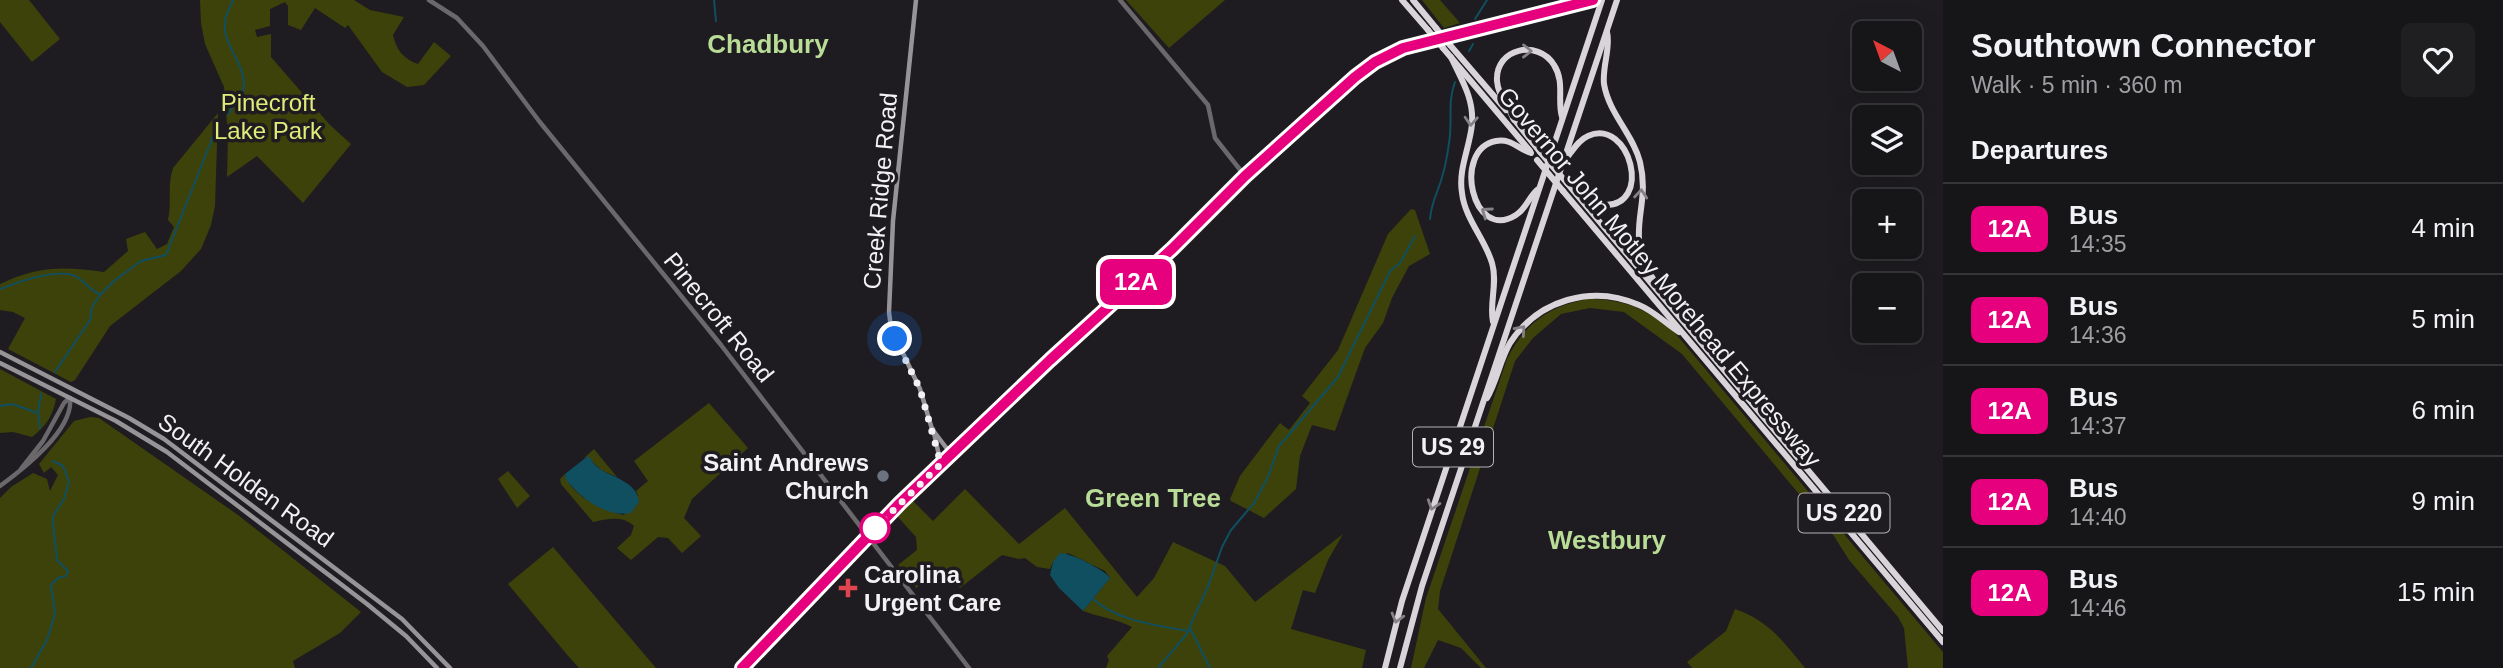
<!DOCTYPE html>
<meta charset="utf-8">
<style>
body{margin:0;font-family:Helvetica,sans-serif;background:#1f1e21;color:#f1f3f6;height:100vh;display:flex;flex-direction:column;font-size:26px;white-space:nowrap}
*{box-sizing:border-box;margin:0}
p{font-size:23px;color:#9e9fa2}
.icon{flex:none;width:38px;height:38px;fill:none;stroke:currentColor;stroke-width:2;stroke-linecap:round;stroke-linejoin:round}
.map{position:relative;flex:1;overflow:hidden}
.side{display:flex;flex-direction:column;background:#161518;width:560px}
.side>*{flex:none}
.badge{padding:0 14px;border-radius:10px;font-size:24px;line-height:46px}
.needle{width:46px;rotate:319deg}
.fabs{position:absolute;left:1852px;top:21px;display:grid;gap:14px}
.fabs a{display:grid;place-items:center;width:70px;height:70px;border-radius:10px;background:#161518;box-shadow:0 7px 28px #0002,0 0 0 2px #353437;font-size:35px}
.you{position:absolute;width:35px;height:35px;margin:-18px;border:5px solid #fff;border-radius:50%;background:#1a73e8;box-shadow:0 0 0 10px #1a73e833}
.map>.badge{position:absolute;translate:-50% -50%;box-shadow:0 0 0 4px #fff}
h2{padding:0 28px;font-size:26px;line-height:63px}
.round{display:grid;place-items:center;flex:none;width:74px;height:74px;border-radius:10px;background:#1f1e21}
.head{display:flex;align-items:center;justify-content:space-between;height:119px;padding:0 28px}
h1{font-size:33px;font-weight:700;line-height:52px}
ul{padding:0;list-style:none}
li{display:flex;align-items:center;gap:21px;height:91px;padding:0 28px;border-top:2px solid #353437}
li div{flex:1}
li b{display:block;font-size:26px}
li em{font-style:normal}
li .badge{min-width:77px;font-weight:700;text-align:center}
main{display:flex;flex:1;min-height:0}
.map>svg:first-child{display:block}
.green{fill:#3d420a}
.water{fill:#0f4f60}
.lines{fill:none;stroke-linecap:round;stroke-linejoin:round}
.stream{stroke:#0f4f60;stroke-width:2}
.tertiary{stroke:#6a686a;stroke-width:4.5}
.secondary{stroke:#979497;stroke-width:4.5}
.motorway{stroke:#d9d4d9;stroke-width:6}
.motorway-bridge{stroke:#d9d4d9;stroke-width:6}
.oneway{stroke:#858186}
.line-casing{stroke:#fff;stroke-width:16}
.line{stroke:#e6007e;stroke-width:10}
.walk{stroke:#f2f1f3;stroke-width:7;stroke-dasharray:0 12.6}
.worship-dot{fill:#6b7280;stroke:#1e1c20;stroke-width:2.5}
.stop-dot{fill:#fff;stroke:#e6007e;stroke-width:3.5}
.health-dot{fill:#e0444e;stroke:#1e1c20;stroke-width:2.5}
.labels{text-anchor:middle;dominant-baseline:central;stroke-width:7;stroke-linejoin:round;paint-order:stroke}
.shield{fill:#1e1c20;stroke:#b2b1b4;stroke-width:2}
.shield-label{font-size:23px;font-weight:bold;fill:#f2f1f3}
.park-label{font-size:24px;fill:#dfec78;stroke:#1e1c20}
.street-label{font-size:24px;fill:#f2f1f3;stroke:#1e1c20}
.poi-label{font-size:24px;font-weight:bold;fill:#f2f1f3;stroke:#1e1c20;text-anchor:end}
.neighbourhood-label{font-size:26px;font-weight:bold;fill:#b9dd97;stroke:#1e1c20}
</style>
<main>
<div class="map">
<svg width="1943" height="668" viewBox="0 0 1943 668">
<rect width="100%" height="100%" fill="#1e1c20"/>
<!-- green -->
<g class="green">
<path d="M 0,0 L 29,0 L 60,39 L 32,62 L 0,22 Z"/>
<path d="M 200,0 L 354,0 L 370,10 L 404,17 L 393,35 C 396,49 403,59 418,64 L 434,42 L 451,56 L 424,85 L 407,87 L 382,72 L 348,25 L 345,28 L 315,8 L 301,30 L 288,25 L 288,6 L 285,2 L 270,9 L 270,26 L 255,30 L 257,37 L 271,34 L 271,57 L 330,125 L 351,144 L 303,203 L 257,156 L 227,177 L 228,136 L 224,87 L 205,44 L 201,23 Z"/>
<path d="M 1126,0 L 1225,0 L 1169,48 Z"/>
<path d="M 1422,0 L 1440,0 L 1460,23 L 1444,28 Z"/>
<path d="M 218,113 L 215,206 L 211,225 L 201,249 L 181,271 L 110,326 L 75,380 L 71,382 L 8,349 L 25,318 L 13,312 L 0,310 L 0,284 C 37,266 64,266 104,272 L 128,251 L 126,239 L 145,232 L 157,249 L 167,244 L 174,227 L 168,220 C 172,202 167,185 173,168 Z"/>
<path d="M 1411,209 L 1415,210 L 1430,254 L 1409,266 L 1392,298 L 1383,323 L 1365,348 L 1335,431 L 1312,425 L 1300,456 L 1296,489 L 1264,518 L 1231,501 L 1230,499 L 1240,476 L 1280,423 L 1289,430 L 1310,403 L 1302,396 L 1338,350 L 1388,234 Z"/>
<path d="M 1588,299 C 1623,299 1649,309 1675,333 L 1943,652 L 1943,668 L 1908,668 L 1904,628 L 1898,617 L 1849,560 L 1834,536 L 1682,354 L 1624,312 L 1590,308 L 1561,314 L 1533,338 L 1515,361 L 1440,591 L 1438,609 L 1486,668 L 1481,668 L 1461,648 L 1438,640 L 1424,668 L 1411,668 L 1426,598 L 1507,359 C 1524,324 1549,306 1588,299 Z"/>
<path d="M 0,369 L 56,399 C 53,416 46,426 32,437 L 13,432 L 0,433 Z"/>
<path d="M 709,403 L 748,448 L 692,499 L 684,518 L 701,536 L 682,553 L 668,538 L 658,537 L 631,560 L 617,548 L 631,535 L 634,526 C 622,515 608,519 593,522 L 561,484 L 560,479 L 565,474 C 569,494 605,512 624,515 L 638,496 L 636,491 L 648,481 L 634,461 Z"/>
<path d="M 90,417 L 99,418 L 238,515 L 361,612 L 340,633 L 293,661 L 295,668 L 0,668 L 0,498 L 11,487 L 33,473 L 47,479 L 50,491 L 58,475 L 51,467 L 44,473 L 39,464 L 74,421 Z"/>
<path d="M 594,449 L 617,477 L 601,470 L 588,457 L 584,458 Z"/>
<path d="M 508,471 L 530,496 L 517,508 L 498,479 Z"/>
<path d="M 965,489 L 1019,544 L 1065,508 L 1137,597 L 1154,578 L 1173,542 L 1225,566 L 1255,602 L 1343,534 L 1328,560 L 1315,593 L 1303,590 L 1291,629 L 1366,650 L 1362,668 L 1106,668 L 1109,660 L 1107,656 L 1132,627 C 1117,619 1099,617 1083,611 L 1110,578 L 1105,571 L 1068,553 L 1053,562 L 1050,569 L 1037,567 L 1025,558 L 1019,559 L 1002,555 L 960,588 L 944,568 L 916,588 L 898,565 L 917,550 L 916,537 L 896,515 L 912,500 L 933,521 Z"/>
<path d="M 553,547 L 656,668 L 579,668 L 569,657 L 508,584 Z"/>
<path d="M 1735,609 C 1769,621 1783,641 1805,668 L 1692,668 L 1687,662 L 1726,631 Z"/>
</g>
<!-- water -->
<g class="water">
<path d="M 588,456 C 592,460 595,466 600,469 C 614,478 637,482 639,502 L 631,513 C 607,518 581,498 566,480 L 565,474 Z"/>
<path d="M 1060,553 C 1071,553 1103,569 1110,578 L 1083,611 L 1059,588 L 1050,575 L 1053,562 Z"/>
</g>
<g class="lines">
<!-- stream -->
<g class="stream">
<path d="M 714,0 L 716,21"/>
<path d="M 1475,19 L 1487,0"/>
<path d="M 1469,51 L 1473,44"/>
<path d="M 228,114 C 233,106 244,95 244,85 C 244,61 222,45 225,21 C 226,14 230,7 233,0"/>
<path d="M 1430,219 C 1431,208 1433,202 1437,192 C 1443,177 1447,159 1449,143 C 1453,120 1447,103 1455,82"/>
<path d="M 0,289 C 18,282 59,267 77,277 C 85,282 90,290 99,294"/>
<path d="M 55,372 L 90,320 L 92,307 L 100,295 L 114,281 L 141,261 L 166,255 L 218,124"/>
<path d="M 0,406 L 12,404 L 38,413"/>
<path d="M 40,428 L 38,413 L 41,394"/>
<path d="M 1092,598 C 1116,621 1156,625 1188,631"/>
<path d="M 1190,628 L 1210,668"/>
<path d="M 31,668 L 47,640 L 55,614 L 51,585 L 58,578 L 66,576 L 68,571 L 57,560 L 53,523 L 53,516 L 64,499 L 69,482 L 63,466 L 53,461"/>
<path d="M 1158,668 L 1186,635 L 1209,584 L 1222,547 L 1231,530 L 1254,503 L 1268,477 L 1279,446 L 1338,377 L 1390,271 L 1400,263 L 1415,236"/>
</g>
<!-- tertiary -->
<g class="tertiary">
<path d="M 429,0 L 457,18 L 483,46 L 539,121 L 721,345 L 969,668"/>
<path d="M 1120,0 L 1203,99 L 1208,105 L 1215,138 L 1245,176"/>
<path d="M 21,469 L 43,441 L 64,403 L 69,398"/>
<path d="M 0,486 C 23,469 74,430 70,398"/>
</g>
<!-- secondary -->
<g class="secondary">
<path d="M 916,0 L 893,221 L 889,312 L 891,328 L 920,389 L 932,429 L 951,454"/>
<path d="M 0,352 L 129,418 L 164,439 L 402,619 L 450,668"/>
<path d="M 0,363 L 116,421 L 167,452 L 367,604 L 406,636 L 437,668"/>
<path d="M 933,429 L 941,464"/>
<path d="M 742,668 L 900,503 L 1050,360 L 1172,249 L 1245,176 L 1355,77 L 1375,62 L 1403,48 L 1593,0"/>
</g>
<!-- motorway -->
<g class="motorway">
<path d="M 1402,0 L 1428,30"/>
<path d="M 1413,0 L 1436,28"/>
<path d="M 1607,32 C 1611,47 1602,67 1604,84 C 1609,114 1633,134 1640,162 C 1652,212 1620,234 1658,286"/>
<path d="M 1450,45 L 1506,110"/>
<path d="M 1443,48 L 1530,151"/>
<path d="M 1451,57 C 1461,79 1474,98 1472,124 C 1470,147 1458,169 1462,193 C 1465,219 1485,239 1492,263 C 1498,283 1489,303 1493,322"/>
<path d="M 1513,118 L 1540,152"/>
<path d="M 1514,120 C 1509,107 1498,96 1497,81 C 1495,48 1538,39 1554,65 C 1565,82 1557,100 1562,117"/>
<path d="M 1531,153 C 1518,149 1511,138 1496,141 C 1452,149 1472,243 1516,215 C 1526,209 1529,197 1537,190"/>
<path d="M 1565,160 C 1572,152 1578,140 1588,136 C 1630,117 1654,208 1603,205 C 1594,205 1587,198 1578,195"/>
<path d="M 1567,183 L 1943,631"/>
<path d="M 1563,191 L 1943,642"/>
<path d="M 1487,398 C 1497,381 1500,360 1510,343 C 1538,300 1592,284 1639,305 C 1654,311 1665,323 1679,332"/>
<path d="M 1385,668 L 1402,601 L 1602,0"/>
<path d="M 1400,668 L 1422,586 L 1617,0"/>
</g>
<!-- motorway-bridge -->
<g class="motorway-bridge">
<path d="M 1436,28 L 1450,45"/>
<path d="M 1428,30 L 1443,48"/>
<path d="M 1540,152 L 1567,183"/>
<path d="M 1537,160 L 1563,191"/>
</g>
</g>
<!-- one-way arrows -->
<defs><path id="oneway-chevron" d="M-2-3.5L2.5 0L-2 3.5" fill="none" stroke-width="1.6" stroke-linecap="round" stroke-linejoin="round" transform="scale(1.75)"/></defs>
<g class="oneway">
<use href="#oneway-chevron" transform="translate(1527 51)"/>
<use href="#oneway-chevron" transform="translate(1471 121) rotate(93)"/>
<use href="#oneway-chevron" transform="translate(1641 194) rotate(-85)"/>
<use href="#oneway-chevron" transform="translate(1486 212) rotate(-145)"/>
<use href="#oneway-chevron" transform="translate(1521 330) rotate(-49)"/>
<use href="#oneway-chevron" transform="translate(1433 505) rotate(108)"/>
<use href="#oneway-chevron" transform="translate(1397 618) rotate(105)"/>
</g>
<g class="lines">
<!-- line casing -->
<g class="line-casing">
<path id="line" d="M 742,668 L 900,503 L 1050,360 L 1172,249 L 1245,176 L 1355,77 L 1375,62 L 1403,48 L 1593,0"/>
</g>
<!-- line -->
<use href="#line" class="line"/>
<!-- walk -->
<path class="walk" d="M 875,528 L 941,464 L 920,389 L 895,339"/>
</g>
<!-- markers -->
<circle class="worship-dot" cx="883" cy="476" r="7"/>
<circle class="stop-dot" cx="875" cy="528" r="14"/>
<path class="health-dot" d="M844.5 577.5h7v7h7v7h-7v7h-7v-7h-7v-7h7z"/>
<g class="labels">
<!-- shield labels -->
<g class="shield">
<rect x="1413" y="427.5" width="80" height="39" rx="5"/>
<rect x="1798.5" y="493.5" width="91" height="39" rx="5"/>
</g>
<g class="shield-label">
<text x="1453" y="447">US 29</text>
<text x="1844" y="513">US 220</text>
</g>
<!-- park labels -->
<g class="park-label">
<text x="268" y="102">Pinecroft<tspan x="268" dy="28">Lake Park</tspan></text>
</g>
<!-- street labels -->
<g class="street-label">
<text transform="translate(880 191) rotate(-85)">Creek Ridge Road</text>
<text transform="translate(1660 277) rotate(50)">Governor John Motley Morehead Expressway</text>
<text transform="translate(719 317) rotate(51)">Pinecroft Road</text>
<text transform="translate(246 480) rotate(36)">South Holden Road</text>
</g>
<!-- poi labels -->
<g class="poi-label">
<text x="869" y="462">Saint Andrews<tspan x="869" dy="28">Church</tspan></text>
<text x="864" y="574" text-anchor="start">Carolina<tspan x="864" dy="28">Urgent Care</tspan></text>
</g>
<!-- neighbourhood labels -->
<g class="neighbourhood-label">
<text x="768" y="44">Chadbury</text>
<text x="1153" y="498">Green Tree</text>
<text x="1607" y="540">Westbury</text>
</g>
</g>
</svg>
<div class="fabs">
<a><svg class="needle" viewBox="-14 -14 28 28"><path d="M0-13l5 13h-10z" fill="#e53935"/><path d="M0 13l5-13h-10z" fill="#9e9fa2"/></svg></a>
<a><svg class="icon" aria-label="layers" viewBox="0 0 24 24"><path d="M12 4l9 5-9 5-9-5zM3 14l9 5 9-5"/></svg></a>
<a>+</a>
<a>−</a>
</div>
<div class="you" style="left:895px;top:339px"></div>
<b class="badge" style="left:1136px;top:282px;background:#e6007e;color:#fff">12A</b>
</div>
<section class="side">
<div class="head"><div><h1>Southtown Connector</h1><p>Walk · 5 min · 360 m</p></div><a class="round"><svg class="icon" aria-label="heart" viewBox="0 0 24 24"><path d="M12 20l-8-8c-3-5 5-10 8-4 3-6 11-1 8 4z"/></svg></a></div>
<h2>Departures</h2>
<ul>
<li><span class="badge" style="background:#e6007e;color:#fff">12A</span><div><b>Bus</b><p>14:35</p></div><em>4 min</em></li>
<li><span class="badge" style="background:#e6007e;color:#fff">12A</span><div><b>Bus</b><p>14:36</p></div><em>5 min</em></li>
<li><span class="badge" style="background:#e6007e;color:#fff">12A</span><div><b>Bus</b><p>14:37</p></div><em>6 min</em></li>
<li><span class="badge" style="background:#e6007e;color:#fff">12A</span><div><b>Bus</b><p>14:40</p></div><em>9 min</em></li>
<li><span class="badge" style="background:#e6007e;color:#fff">12A</span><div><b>Bus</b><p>14:46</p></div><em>15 min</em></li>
</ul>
</section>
</main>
